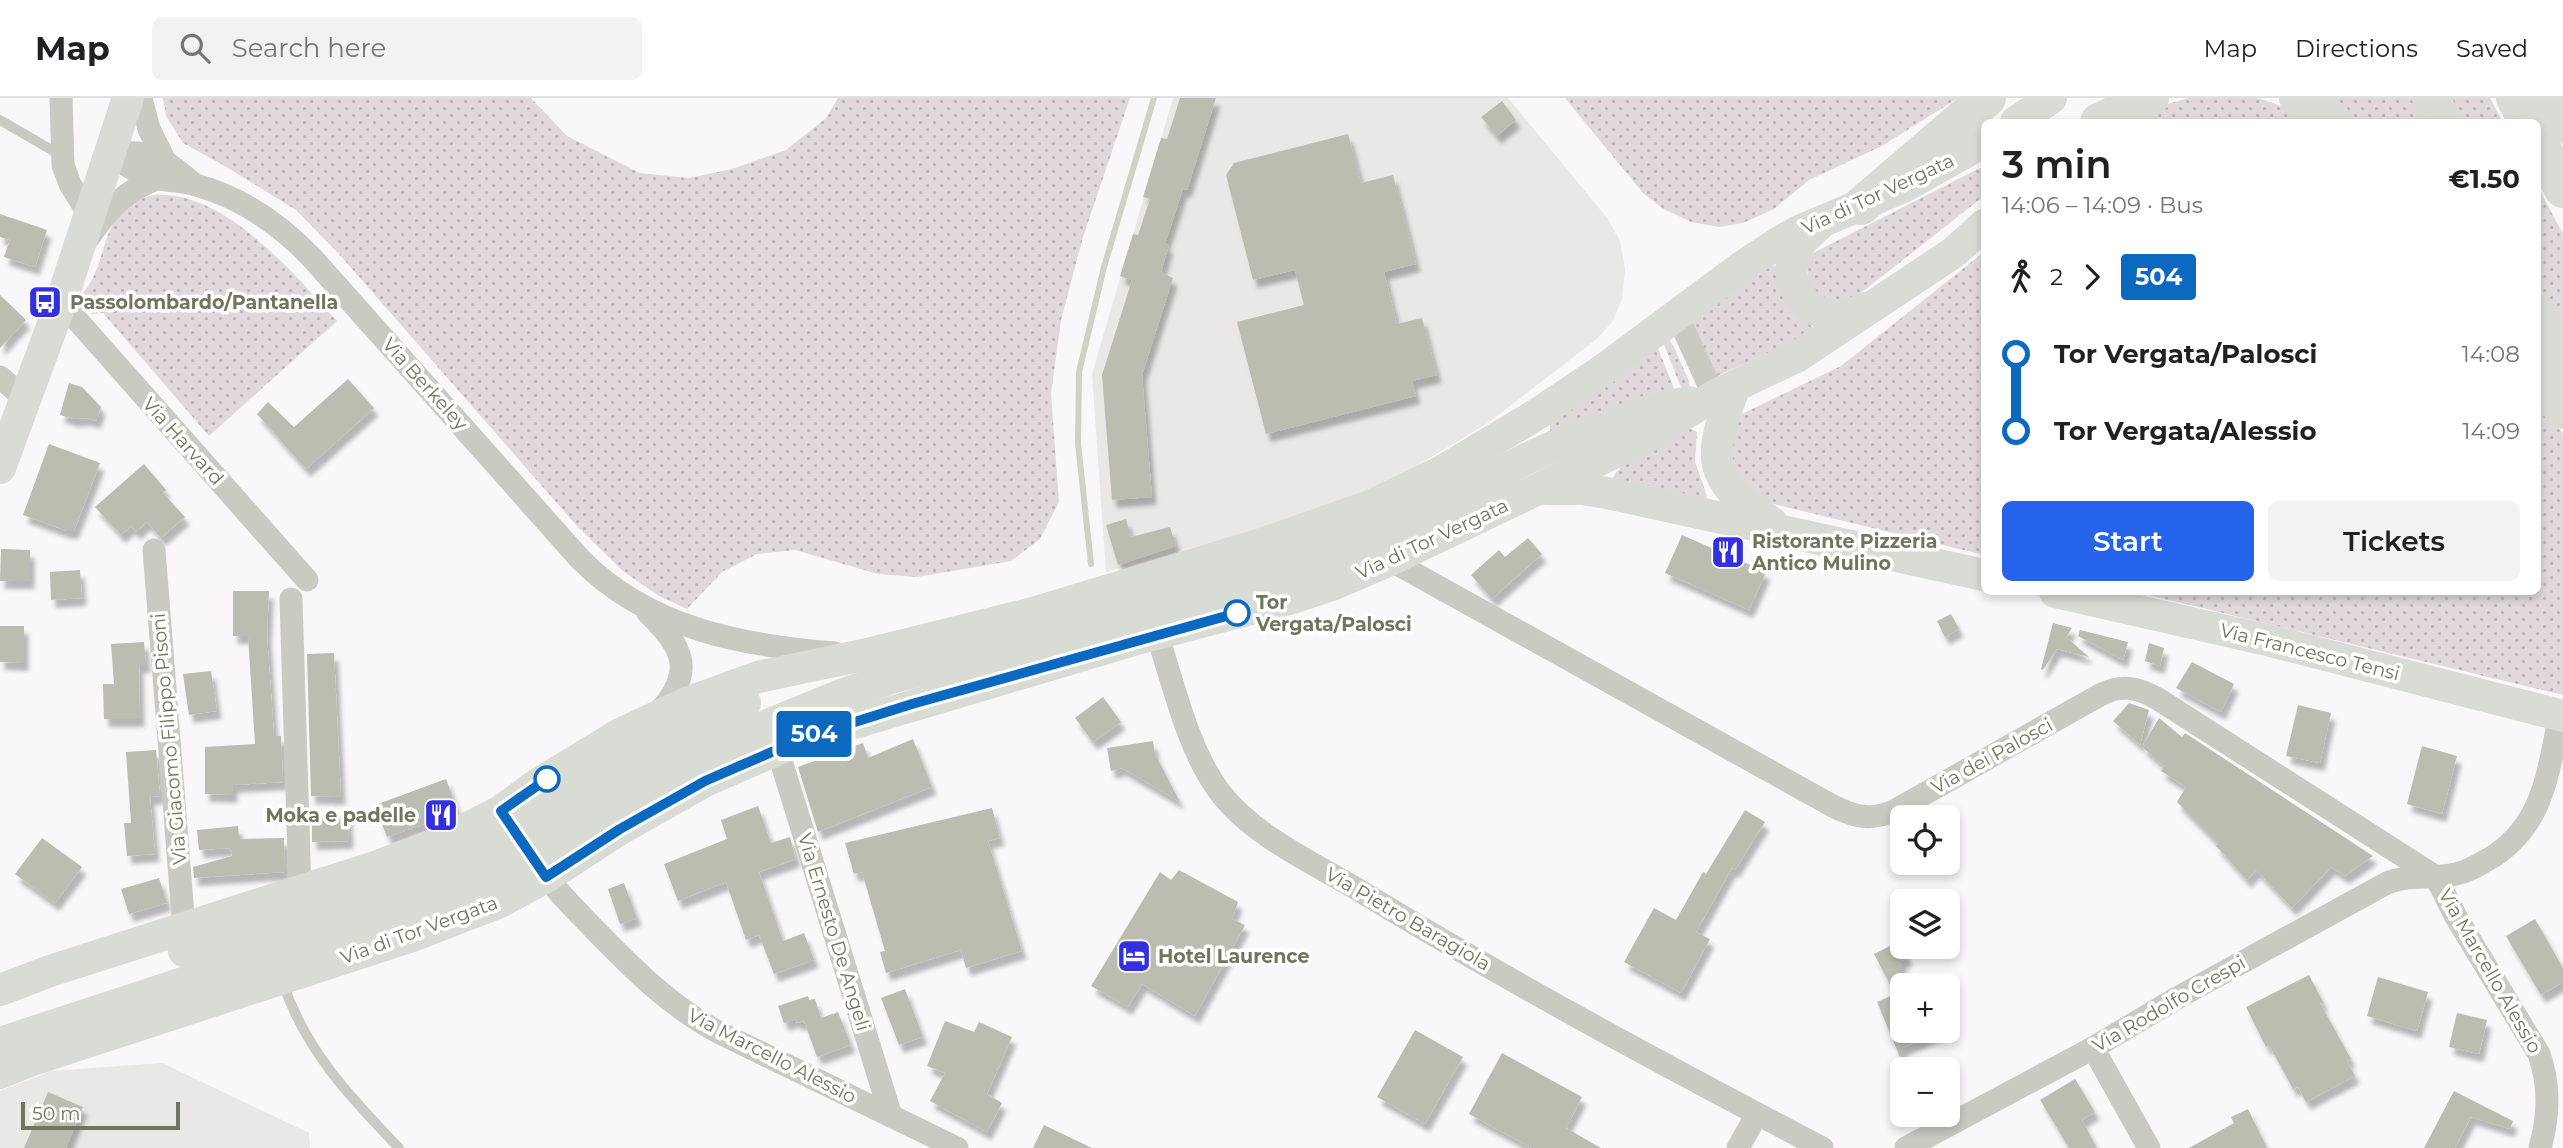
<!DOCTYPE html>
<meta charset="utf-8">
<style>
body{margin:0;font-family:Montserrat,sans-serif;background:#f2f2f2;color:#202124;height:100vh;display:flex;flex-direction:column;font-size:26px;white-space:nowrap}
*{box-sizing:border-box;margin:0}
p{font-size:23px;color:#757577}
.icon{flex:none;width:38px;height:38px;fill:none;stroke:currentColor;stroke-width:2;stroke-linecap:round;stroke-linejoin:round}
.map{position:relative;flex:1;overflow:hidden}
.side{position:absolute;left:1981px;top:21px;width:560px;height:476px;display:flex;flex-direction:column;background:#fff;border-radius:10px;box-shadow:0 4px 10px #0003}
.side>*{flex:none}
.badge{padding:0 14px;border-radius:5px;font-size:24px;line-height:46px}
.buttons{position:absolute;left:1890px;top:707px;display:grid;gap:14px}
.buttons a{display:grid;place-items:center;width:70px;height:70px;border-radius:10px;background:#fff;box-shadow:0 4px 10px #0003;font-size:35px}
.scale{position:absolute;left:21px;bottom:18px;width:159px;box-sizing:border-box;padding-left:7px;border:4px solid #70765c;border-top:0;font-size:19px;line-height:24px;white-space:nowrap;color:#70765c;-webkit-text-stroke:5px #fff;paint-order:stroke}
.map>.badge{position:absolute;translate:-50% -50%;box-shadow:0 0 0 4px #fff}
.legs{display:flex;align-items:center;gap:10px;height:77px;padding:0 21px;font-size:23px}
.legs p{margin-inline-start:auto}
.headline{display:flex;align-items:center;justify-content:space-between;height:119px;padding:0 21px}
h1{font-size:38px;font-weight:600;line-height:52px}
.action{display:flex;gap:14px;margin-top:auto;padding:14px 21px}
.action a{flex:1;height:80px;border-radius:10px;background:#2563eb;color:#fff;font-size:28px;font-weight:600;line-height:80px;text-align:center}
.action a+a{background:#f2f2f2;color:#202124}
ul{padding:0 21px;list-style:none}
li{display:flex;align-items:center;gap:24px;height:77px;font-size:26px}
li i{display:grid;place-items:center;width:10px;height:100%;margin:0 9px;background:currentColor}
li i::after{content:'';width:18px;height:18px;margin:-9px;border:5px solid;border-radius:50%;background:#fff}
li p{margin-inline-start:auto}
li:first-child i{background:linear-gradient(#0000 50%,currentColor 0)}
li:last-child i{background:linear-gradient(currentColor 50%,#0000 0)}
header{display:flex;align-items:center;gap:42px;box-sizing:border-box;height:98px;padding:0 35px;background:#fff;border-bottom:2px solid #e0e0e0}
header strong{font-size:33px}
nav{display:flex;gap:38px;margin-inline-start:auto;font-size:24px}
.search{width:490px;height:63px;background:#f2f2f2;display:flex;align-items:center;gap:18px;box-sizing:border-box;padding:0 24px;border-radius:10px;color:#757577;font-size:26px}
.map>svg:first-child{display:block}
.built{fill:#e9e8e7}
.grass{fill:url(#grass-dots)}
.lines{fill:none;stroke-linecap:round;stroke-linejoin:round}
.stream{stroke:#d1d1c4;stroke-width:6}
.building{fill:#bbbdb0;filter:url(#shadow)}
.lane{stroke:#c9cbc3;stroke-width:10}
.street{stroke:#c9cbc3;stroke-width:23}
.secondary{stroke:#d9dbd5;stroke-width:32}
.highway{stroke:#d9dbd5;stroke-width:38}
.line-1-casing{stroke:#fff;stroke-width:16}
.line-1{stroke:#0c69bf;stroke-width:10}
.stop-1-dot{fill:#fff;stroke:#0c69bf;stroke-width:3.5}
.labels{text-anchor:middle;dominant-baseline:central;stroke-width:7;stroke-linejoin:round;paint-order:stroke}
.street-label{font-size:19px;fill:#70765c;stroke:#fff}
.poi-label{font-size:19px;font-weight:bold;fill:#70765c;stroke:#fff;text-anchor:start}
.stop-label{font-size:19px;font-weight:bold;fill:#70765c;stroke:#fff;text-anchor:start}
</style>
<header>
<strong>Map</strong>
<div class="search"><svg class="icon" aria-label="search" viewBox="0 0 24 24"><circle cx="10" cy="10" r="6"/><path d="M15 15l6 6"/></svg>Search here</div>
<nav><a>Map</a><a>Directions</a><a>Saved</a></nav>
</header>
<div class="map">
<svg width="2563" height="1050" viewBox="0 0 2563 1050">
<defs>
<pattern id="grass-dots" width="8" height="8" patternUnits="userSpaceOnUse" patternTransform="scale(1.75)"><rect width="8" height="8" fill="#e1d8de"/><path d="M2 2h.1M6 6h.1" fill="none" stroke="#bbb4b7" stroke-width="1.8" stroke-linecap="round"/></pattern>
<filter id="shadow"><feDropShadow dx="4.5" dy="8" stdDeviation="2" flood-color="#0004"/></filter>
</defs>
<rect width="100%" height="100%" fill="#f9f7f9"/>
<!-- built -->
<g class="built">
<path d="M 1173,0 L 1508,0 L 1608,121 L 1620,143 L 1625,171 L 1622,201 L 1613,223 L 1598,240 L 1488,325 L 1398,379 L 1327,409 L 1266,429 L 1106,474 L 1092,276 Z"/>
<path d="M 162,965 L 309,1035 L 310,1050 L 0,1050 L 0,993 L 51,973 Z"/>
</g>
<!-- grass -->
<g class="grass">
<path d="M 163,0 L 531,0 L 567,38 L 640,75 L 689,80 L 732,71 L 786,52 L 826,20 L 838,0 L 1130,0 L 1083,139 L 1061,222 L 1051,295 L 1059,404 L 1040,441 L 1011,463 L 917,479 L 878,476 L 795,452 L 757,456 L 722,474 L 687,511 L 659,498 L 623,473 L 577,428 L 339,156 L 296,112 L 223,67 L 183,45 L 166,18 Z"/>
<path d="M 1565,0 L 1958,0 L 1882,48 L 1809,82 L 1774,111 L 1743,125 L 1719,129 L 1691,124 L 1662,110 L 1643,95 Z"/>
<path d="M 2188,0 L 2258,0 L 2287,10 L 2313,24 L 2131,24 L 2161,8 Z"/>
<path d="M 2317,0 L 2412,0 L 2425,24 L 2348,24 Z"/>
<path d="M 2445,0 L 2490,0 L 2503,24 L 2457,24 Z"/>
<path d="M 1984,68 L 1984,98 L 1866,191 C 1840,209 1840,207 1811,197 L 1806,164 L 1813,155 Z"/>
<path d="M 2538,89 L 2563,136 L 2563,238 L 2538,187 Z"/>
<path d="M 153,97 C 224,91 294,176 337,223 L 209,338 L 103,215 L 92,216 L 79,199 C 113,167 93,113 153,97 Z"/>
<path d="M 1984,154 L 1984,457 L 1757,402 L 1736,388 L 1730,334 L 1742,316 L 1841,268 Z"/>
<path d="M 1771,167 L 1777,168 L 1815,234 L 1717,278 L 1688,225 Z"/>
<path d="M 1669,242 L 1674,249 L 1689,283 L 1689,288 L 1682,292 L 1663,244 Z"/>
<path d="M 1657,248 L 1675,293 L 1550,333 L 1550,326 Z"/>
<path d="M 2538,301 L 2563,336 L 2563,597 L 2136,494 L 2538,494 Z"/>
<path d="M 1689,330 L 1697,334 L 1695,364 L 1707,398 L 1705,402 L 1613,381 C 1616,364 1673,338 1689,330 Z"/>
</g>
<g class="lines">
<!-- stream -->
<path class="stream" d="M 1091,466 L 1078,345 L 1079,274 L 1104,169 L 1154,0"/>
</g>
<!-- building -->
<g class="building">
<path d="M 1180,0 L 1216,0 L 1187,92 L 1183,91 L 1165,146 L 1169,147 L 1161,174 L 1173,180 L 1142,277 L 1152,399 L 1112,402 L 1102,277 L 1132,182 L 1120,178 L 1133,136 L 1138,137 L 1150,101 L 1143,99 L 1161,40 L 1167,41 Z"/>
<path d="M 1502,3 L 1516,22 L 1497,38 L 1481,19 Z"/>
<path d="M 1348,36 L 1361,85 L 1393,77 L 1416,166 L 1384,174 L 1397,226 L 1422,220 L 1437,277 L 1412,283 L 1416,298 L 1266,336 L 1237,224 L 1304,207 L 1295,172 L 1253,182 L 1226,77 L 1234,65 Z"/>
<path d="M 0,116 L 47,132 L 35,169 L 4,159 L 10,142 L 0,139 Z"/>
<path d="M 0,197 L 26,222 L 0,250 Z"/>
<path d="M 348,281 L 374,310 L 306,371 L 257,316 L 268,304 L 294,329 Z"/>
<path d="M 69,285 L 82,289 L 101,309 L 96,323 L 87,320 L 74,321 L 60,317 Z"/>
<path d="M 49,346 L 100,365 L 74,433 L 67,433 L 23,417 Z"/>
<path d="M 144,366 L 166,392 L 163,395 L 185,419 L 161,440 L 147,424 L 136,434 L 131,428 L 121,437 L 95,409 Z"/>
<path d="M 1126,421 L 1131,439 L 1170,429 L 1176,448 L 1118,467 L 1106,427 Z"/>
<path d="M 1682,437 L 1766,474 L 1749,512 L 1665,475 Z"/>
<path d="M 1528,440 L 1542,456 L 1492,501 L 1471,477 L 1499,452 L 1505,459 Z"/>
<path d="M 1,451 L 30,452 L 30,483 L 0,483 Z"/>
<path d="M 80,472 L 82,500 L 51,502 L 50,474 Z"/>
<path d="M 233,493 L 269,493 L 267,538 L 274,638 L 281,638 L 283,684 L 233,687 L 233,697 L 205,696 L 205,649 L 255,646 L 248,538 L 233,538 Z"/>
<path d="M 1951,516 L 1959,531 L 1945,539 L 1937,523 Z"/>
<path d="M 2053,525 L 2072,530 L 2066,539 L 2089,559 L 2057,551 L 2043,572 L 2041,571 Z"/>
<path d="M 0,528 L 24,528 L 24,565 L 0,564 Z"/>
<path d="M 2080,532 L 2128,544 L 2123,562 L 2078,538 Z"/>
<path d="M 144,544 L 146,567 L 139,567 L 140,621 L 104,621 L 103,586 L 114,586 L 111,546 Z"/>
<path d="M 2149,545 L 2164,550 L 2160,568 L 2145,563 Z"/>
<path d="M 334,555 L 341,699 L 311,698 L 307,556 Z"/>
<path d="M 2192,564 L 2234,586 L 2221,614 L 2176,590 Z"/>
<path d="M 211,573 L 217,613 L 189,617 L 183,576 Z"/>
<path d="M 1103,599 L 1121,624 L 1093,644 L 1075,620 Z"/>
<path d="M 2129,605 L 2149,612 L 2140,647 L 2113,623 Z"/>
<path d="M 2298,607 L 2331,615 L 2320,665 L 2286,658 Z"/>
<path d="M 2159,620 L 2182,639 L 2185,635 L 2373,758 L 2345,778 L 2331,769 L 2292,810 L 2256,772 L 2247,782 L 2216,748 L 2218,745 L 2177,704 L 2186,689 L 2161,673 L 2164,668 L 2142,649 Z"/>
<path d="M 913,641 L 932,689 L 818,734 L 798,669 L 863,645 L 868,660 Z"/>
<path d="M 1153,643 L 1155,656 L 1180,704 L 1122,670 L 1111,673 L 1107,650 Z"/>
<path d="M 2422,648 L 2457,658 L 2442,716 L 2407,706 Z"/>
<path d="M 156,652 L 160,698 L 150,699 L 155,756 L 127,758 L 124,725 L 131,725 L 126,654 Z"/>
<path d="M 446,681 L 458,714 L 387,739 L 375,707 Z"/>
<path d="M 758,708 L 771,745 L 790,739 L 796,761 L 759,774 L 783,843 L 804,835 L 814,862 L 774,876 L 759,837 L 746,842 L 726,784 L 678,803 L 664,766 L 727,741 L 721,722 Z"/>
<path d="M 992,710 L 1000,740 L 988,743 L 1022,853 L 966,870 L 961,852 L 886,875 L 880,854 L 885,853 L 862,774 L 854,776 L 845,745 Z"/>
<path d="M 1745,712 L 1765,724 L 1735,772 L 1732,770 L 1696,834 L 1710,841 L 1681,895 L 1624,864 L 1654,810 L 1676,822 L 1703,774 L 1706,776 Z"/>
<path d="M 348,718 L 349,743 L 312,744 L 312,721 Z"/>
<path d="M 238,728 L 239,741 L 284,740 L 285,774 L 194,780 L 193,769 L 232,758 L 230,750 L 199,752 L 197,732 Z"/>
<path d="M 42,740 L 82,769 L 55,805 L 15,776 Z"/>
<path d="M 1179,772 L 1238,804 L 1232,821 L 1245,827 L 1195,918 L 1142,886 L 1128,909 L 1091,888 L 1160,774 L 1171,782 Z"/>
<path d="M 159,780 L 167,805 L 129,816 L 121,791 Z"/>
<path d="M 624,785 L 637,820 L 620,826 L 608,791 Z"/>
<path d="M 2535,821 L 2563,870 L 2563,884 L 2541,897 L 2506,838 Z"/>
<path d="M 1900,843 L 1908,860 L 1902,863 L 1902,933 L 1944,933 L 1902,950 L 1902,964 L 1877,904 L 1895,896 L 1874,856 Z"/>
<path d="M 2309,877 L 2324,906 L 2320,905 L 2351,961 L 2347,963 L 2355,978 L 2306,1004 L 2298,989 L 2293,991 L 2269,947 L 2266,949 L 2246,909 Z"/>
<path d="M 2378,879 L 2428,894 L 2417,933 L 2367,918 Z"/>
<path d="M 905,891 L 923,939 L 899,947 L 881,900 Z"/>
<path d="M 808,898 L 809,902 L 815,901 L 821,920 L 838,914 L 851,947 L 817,959 L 804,923 L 797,925 L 796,921 L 784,925 L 778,908 Z"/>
<path d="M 2457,915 L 2487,922 L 2479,956 L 2449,949 Z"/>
<path d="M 945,923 L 974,934 L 979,924 L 1012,939 L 987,996 L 1002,1005 L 987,1034 L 930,1003 L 945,975 L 927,968 Z"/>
<path d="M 1415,932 L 1463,959 L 1425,1026 L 1377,999 Z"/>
<path d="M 1502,955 L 1582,999 L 1566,1030 L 1601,1050 L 1532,1050 L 1469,1016 Z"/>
<path d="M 2075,981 L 2095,1014 L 2082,1022 L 2097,1050 L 2069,1050 L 2040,1002 Z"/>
<path d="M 2454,993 L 2513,1023 L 2510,1031 L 2471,1019 L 2455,1050 L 2424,1050 Z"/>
<path d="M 48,994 L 83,1009 L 66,1050 L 24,1050 Z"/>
<path d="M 2248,1011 L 2267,1050 L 2189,1050 L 2234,1025 L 2231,1019 Z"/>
<path d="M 1044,1027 L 1092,1050 L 1033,1050 Z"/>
</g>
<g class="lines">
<!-- lane -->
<g class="lane">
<path d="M 0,22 L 62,58"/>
<path d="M 282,882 C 304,951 350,999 399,1050"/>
</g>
<!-- street -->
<g class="street">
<path d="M 61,0 L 63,67 L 70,86 L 88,115"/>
<path d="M 141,0 L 149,31 L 164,61"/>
<path d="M 109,57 C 125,66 140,77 158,81 C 171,83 184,83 196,87 C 243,100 282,128 314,162 L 580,461 C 648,530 742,548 835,555"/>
<path d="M 109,57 C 150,49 164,61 194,86"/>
<path d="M 89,139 C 109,111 123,94 156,81"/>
<path d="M 61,204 L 307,482"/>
<path d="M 1677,217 L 1714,298"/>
<path d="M 0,279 L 24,300"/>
<path d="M 154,452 L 184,830"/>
<path d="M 1390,462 L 1831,707 C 1854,719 1870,723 1894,713 L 2100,597 C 2121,586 2137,589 2158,601 L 2436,779"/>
<path d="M 291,501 L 300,793"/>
<path d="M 648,515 C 685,550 695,575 658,615"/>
<path d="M 1157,536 C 1174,587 1188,654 1222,697 C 1256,740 1318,767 1365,796 C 1513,886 1668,969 1822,1050"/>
<path d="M 777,650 L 891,1018"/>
<path d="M 538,768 C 555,792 576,812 596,833 C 635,873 672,910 722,936 L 957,1050"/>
<path d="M 2436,779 L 2456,819 L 2539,956 C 2550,988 2549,1017 2540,1050"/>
<path d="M 2093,950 L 2149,1050"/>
<path d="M 1738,1050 L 1757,1016"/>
<path d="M 1906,1050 L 2093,950 L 2177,900 L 2387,785 C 2413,775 2431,782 2456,776 C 2470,773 2482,765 2494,758 C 2545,724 2548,672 2560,617"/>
</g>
<!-- secondary -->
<g class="secondary">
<path d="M 2016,24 L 2051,0"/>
<path d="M 1818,128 C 1810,135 1801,142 1796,152 C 1782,180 1802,215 1833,217 C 1844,218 1855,215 1865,210"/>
<path d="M 1735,288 C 1708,360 1704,379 1772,425"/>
<path d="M 0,370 L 61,204 L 128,0"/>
<path d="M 1547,391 L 1582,391 L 1607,395 L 1984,477"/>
<path d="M 2055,494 L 2271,543 L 2563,618"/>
<path d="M 184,853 L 337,806 L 452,764 L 515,733 L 658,645 L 745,605"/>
<path d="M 0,892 L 50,873 L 375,769 L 441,744 L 501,713 L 538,686 L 622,635 L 689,604 L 758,579 L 863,557 L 1033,515 L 1264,445 L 1370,408 L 1439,375 L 1539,315 L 1603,272 L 1743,168 L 1778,145 L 1797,134 L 1903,89 L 1984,44"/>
<path d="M 0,945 L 287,851 L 434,800 L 505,767 L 641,684 L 687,660 L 841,597 L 891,580 L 1031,544 L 1279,472 L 1353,446 L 1419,419 L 1524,362 L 1574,339 L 1648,313 L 1689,304"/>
<path d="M 0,975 L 35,961 L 412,838 L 500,804 L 546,779 L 620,731 L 705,683 L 804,640 L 1144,539 L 1289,501 L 1334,486 L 1390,462 L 1651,337 L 1714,298 L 1798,258 L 1953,155 L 1984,127"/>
</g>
<!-- highway -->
<g class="highway">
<path d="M 2298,0 L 2333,24"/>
<path d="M 2431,0 L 2443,24"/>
<path d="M 2515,0 L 2528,24"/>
<path d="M 2549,0 L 2563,26"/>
<path d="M 2099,24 L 2150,0"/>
<path d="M 2538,43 L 2563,91"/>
<path d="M 1861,108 L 1987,0"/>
<path d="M 2538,215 L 2563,267"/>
<path d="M 2538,275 L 2563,312"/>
</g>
</g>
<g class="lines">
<!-- line-1 casing -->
<g class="line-1-casing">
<path id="line-1" d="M 547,681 L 501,713 L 546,779 L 620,731 L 705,683 L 804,640 L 912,606 L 1237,515"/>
</g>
<!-- line-1 -->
<use href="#line-1" class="line-1"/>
</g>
<!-- icons -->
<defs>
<g id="bus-square" transform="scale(1.75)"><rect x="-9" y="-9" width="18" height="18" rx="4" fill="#3230e1" stroke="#fff"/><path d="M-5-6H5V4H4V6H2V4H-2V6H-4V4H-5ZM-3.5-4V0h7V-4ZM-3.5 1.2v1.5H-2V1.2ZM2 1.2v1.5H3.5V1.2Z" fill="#fff"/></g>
<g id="restaurant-square" transform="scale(1.75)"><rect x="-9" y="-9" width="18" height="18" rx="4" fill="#3230e1" stroke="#fff"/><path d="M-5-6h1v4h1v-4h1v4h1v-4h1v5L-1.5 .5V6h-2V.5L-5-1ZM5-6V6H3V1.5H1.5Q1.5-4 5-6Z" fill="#fff"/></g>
<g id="hotel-square" transform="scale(1.75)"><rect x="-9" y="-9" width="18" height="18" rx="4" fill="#3230e1" stroke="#fff"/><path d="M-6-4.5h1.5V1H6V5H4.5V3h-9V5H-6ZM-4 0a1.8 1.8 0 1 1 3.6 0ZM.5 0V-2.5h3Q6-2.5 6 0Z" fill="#fff"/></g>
</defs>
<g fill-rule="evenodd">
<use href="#bus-square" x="45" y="204"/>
<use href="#restaurant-square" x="1728" y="454"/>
<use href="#restaurant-square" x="441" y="717"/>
<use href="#hotel-square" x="1134" y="858"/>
</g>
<!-- markers -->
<g class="stop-1-dot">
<circle cx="1237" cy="515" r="12"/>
<circle cx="547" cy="681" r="12"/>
</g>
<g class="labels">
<!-- street labels -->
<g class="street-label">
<text transform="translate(1878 96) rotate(-25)">Via di Tor Vergata</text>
<text transform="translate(425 286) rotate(48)">Via Berkeley</text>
<text transform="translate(183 343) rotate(48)">Via Harvard</text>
<text transform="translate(1432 441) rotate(-25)">Via di Tor Vergata</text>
<text transform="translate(2310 554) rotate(14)">Via Francesco Tensi</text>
<text transform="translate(169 641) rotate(-95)">Via Giacomo Filippo Pisoni</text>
<text transform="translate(1992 658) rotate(-29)">Via dei Palosci</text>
<text transform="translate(1408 821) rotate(30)">Via Pietro Baragiola</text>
<text transform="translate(419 832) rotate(-20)">Via di Tor Vergata</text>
<text transform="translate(834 834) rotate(73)">Via Ernesto De Angeli</text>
<text transform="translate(2490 873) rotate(60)">Via Marcello Alessio</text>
<text transform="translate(2169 906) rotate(-30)">Via Rodolfo Crespi</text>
<text transform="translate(772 958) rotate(27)">Via Marcello Alessio</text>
</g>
<!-- poi labels -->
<g class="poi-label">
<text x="70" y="204">Passolombardo/Pantanella</text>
<text x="1752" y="443">Ristorante Pizzeria<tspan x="1752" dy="22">Antico Mulino</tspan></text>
<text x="416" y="717" text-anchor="end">Moka e padelle</text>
<text x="1158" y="858">Hotel Laurence</text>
</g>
<!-- stop labels -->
<g class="stop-label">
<text x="1256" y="504">Tor<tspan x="1256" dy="22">Vergata/Palosci</tspan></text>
</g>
</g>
</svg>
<div class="buttons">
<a><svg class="icon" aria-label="locate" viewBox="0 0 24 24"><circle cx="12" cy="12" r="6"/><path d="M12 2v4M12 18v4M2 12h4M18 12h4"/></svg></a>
<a><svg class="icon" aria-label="layers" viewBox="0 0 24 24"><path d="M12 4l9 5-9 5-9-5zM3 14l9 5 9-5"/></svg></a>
<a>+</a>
<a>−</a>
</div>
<div class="scale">50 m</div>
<b class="badge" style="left:814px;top:636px;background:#0c69bf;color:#fff">504</b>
<section class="side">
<div class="headline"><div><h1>3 min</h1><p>14:06 – 14:09 · Bus</p></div><b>€1.50</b></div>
<div class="legs"><svg class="icon" aria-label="walk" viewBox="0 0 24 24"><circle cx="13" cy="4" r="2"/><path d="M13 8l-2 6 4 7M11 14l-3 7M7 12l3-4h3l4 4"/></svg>2<svg class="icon" aria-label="forward" viewBox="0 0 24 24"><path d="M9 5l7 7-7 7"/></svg><b class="badge" style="background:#0c69bf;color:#fff">504</b></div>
<ul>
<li><i style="color:#0c69bf"></i><b>Tor Vergata/Palosci</b><p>14:08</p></li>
<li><i style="color:#0c69bf"></i><b>Tor Vergata/Alessio</b><p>14:09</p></li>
</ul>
<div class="action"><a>Start</a><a>Tickets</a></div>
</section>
</div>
